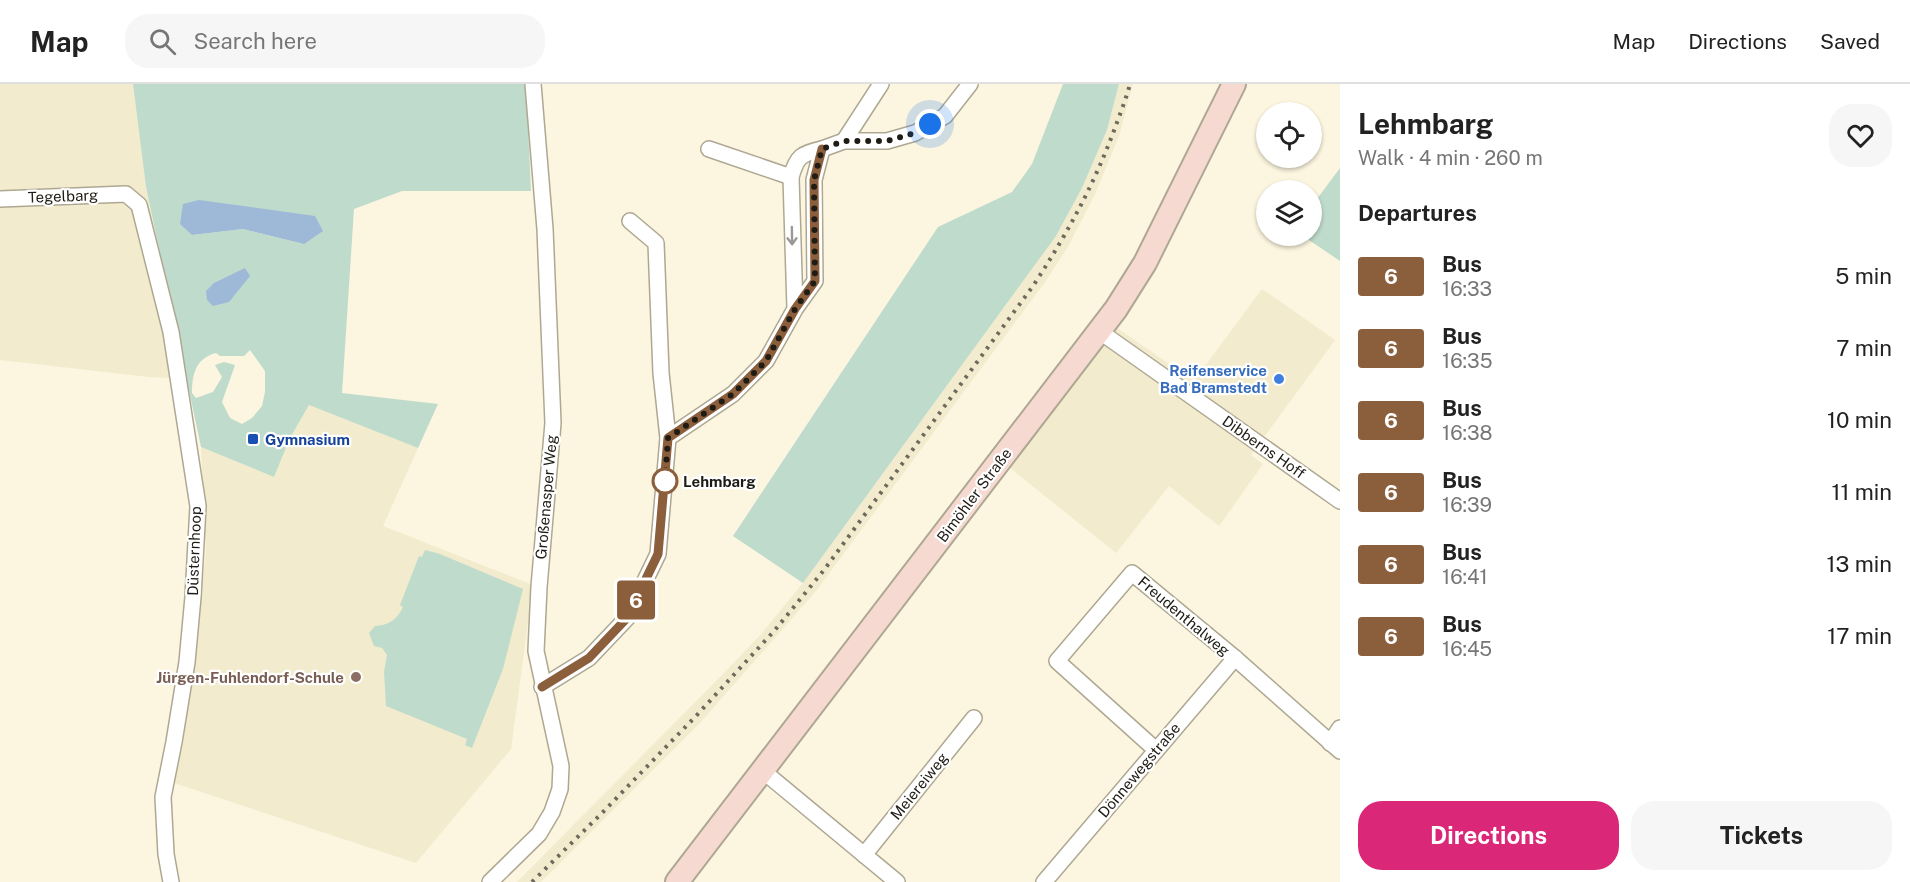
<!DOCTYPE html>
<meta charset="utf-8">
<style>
body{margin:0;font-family:"Public Sans",sans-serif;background:#f6f6f6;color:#222;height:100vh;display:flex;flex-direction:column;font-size:22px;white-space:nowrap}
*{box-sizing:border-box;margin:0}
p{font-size:20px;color:#767676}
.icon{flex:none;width:33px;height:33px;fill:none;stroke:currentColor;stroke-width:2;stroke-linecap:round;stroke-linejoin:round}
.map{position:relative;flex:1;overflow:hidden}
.details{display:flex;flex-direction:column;background:#fff;width:570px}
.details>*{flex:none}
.badge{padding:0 12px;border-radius:4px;font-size:21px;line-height:39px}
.buttons{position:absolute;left:1256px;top:18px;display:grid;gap:12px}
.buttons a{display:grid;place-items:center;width:66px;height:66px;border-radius:50%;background:#fff;box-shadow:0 2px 4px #0004;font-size:30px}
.you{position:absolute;width:30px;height:30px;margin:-15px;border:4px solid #fff;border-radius:50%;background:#1a73e8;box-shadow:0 0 0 9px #1a73e833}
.map>.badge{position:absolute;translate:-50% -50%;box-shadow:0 0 0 3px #fff}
h2{padding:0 18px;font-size:22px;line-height:54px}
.round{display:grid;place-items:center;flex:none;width:63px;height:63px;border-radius:24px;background:#f6f6f6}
.overview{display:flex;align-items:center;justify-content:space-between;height:102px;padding:0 18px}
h1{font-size:28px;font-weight:700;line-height:45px}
.action{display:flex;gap:12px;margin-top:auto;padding:12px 18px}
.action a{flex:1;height:69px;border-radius:24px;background:#db2777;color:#fff;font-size:24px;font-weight:700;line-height:69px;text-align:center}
.action a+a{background:#f6f6f6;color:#222}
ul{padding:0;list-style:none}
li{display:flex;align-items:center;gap:18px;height:72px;padding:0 18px}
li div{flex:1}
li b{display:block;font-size:22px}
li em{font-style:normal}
li .badge{min-width:66px;font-weight:700;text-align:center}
header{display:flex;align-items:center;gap:36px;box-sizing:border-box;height:84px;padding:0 30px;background:#fff;border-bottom:2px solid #e0e0e0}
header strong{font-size:28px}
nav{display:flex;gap:33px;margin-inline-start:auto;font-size:21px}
.search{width:420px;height:54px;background:#f6f6f6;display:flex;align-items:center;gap:15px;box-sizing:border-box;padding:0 21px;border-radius:24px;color:#767676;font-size:22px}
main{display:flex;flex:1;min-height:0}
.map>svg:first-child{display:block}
.built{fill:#f3ebcd}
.green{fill:#bfdbcc;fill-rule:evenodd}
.water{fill:#9eb9d7}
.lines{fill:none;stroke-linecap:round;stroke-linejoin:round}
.street-casing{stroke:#aea893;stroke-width:18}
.secondary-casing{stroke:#aea893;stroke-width:26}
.street{stroke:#fff;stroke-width:15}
.secondary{stroke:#f6dad1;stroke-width:22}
.rail{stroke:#6d695c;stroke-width:4;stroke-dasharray:3 6;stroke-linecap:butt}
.oneway{stroke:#9a9995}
.line-casing{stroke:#fff;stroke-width:14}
.line{stroke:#8b5e3c;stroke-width:9}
.walk{stroke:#1e1c14;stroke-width:6;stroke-dasharray:0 10.8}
.shop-dot{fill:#3f7fe0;stroke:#fff;stroke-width:2}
.transit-dot{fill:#1a4fb4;stroke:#fff;stroke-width:2}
.stop-dot{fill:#fff;stroke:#8b5e3c;stroke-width:3}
.education-dot{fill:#8d6e63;stroke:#fff;stroke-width:2}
.labels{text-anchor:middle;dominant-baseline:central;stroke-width:4.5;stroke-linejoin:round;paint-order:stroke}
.street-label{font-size:15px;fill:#1e1c14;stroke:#fff}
.shop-label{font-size:15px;font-weight:bold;fill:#366cbe;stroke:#fff;text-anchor:end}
.transit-label{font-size:15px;font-weight:bold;fill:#164399;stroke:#fff;text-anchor:start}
.stop-label{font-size:15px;font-weight:bold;fill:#1e1c14;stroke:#fff;text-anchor:start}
.education-label{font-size:15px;font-weight:bold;fill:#785e54;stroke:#fff;text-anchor:end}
</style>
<header>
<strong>Map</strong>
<div class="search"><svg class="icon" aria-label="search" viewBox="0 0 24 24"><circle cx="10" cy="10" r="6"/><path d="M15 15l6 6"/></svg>Search here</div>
<nav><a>Map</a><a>Directions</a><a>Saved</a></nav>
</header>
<main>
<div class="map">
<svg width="1340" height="798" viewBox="0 0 1340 798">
<rect width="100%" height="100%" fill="#fcf5df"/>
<!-- built -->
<g class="built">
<path d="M 0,0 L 133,0 L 146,103 L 187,295 L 149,293 L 0,276 Z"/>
<path d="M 1119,0 L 1133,0 L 1119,52 L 1095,110 L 1069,161 L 1045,198 L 816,507 L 699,640 L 541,798 L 517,798 L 728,585 L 762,549 L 803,499 L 1056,152 L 1082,104 L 1107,46 Z"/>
<path d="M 1262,205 L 1335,256 L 1251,371 L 1263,380 L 1219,442 L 1169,402 L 1116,469 L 1010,384 L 1117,244 L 1194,297 Z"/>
<path d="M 309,321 L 418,364 L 383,442 L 533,501 L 511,665 L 416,779 L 174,699 L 183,661 L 206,468 L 201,363 L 274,393 L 290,354 Z"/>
</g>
<!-- green -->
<g class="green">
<path d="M 133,0 L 526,0 L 531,107 L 402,107 L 354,125 L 342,309 L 438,320 L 418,364 L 309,321 L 290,354 L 274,393 L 201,363 L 146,103 ZM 183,120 L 304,160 L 243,145 L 192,151 ZM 250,266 L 265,287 L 265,308 L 262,322 L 252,334 L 242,340 L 230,334 L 222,318 L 235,281 L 224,278 L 215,281 L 222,293 L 213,308 L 196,314 L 192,309 C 192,290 196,274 216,269 L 220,272 L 244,272 Z"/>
<path d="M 1063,0 L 1119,0 L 1107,46 L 1082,104 L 1056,152 L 803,499 L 733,452 L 938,143 L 1012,108 L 1032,80 Z"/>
<path d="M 1340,84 L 1340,177 L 1303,152 L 1311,152 L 1311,123 Z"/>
<path d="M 425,466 L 440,470 L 523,505 L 503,585 L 472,664 L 465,661 L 467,655 L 386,622 L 384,588 L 387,571 L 382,564 L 374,562 L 369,549 L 375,542 C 389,541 397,536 403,523 L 400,521 L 419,472 L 422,473 Z"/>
</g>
<!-- water -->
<g class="water">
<path d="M 199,116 L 315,132 L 323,147 L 304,160 L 243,145 L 192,151 L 180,140 L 183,120 Z"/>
<path d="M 245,184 L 250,192 L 229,218 L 213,222 L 207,216 L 206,207 L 214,199 Z"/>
</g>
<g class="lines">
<!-- street casing -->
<g class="street-casing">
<g id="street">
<path d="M 844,57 L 881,0"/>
<path d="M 709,65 L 791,93"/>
<path d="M 822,65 L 844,57 L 887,57 L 915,49 L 945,32 L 970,0"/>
<path d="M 0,115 L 126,110 L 139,121 L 171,248 L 198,422 L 193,513 L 187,578 L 174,658 L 163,713 L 166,770 L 171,798"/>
<path d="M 1099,247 L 1340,417"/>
<path d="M 668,354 L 733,310 L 766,277 L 795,225 L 815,197 L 814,96 L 822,65 C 801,70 797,72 791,93 L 795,225"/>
<path d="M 542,603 L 589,574 L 627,534 L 658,470 L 668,354 L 661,289 L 656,159 L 630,137"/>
<path d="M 1330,659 L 1340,644"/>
<path d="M 1156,666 L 1057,577 L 1132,489 L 1235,574 L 1340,667"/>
<path d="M 763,687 L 897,798"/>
<path d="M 864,771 L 974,634"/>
<path d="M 490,798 L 539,750 L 552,728 L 560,705 L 561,682 L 536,567 L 539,503 L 553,339 L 545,145 L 533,0"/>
<path d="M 1044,798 L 1235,574"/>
</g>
</g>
<!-- secondary casing -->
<g class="secondary-casing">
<path id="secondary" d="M 677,798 L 1116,225 L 1145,179 L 1234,0"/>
</g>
<!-- street -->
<use href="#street" class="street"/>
<!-- secondary -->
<use href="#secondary" class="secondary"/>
<!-- rail -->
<path class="rail" d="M 532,798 L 602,729 L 696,632 L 775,546 L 824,486 L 1033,202 C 1067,150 1093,103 1115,44 C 1120,30 1126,15 1130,0"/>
</g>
<!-- one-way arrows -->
<defs><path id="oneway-shaft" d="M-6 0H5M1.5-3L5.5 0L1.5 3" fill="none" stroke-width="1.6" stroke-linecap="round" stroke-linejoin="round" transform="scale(1.5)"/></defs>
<use class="oneway" href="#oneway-shaft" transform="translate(792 152) rotate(89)"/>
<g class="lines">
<!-- line casing -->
<g class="line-casing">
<path id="line" d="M 542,603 L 589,574 L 627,534 L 658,470 L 668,354 L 733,310 L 766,277 L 795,225 L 815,197 L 814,96 L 822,65"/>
</g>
<!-- line -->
<use href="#line" class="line"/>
<!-- walk -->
<path class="walk" d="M 665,397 L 668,354 L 733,310 L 766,277 L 795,225 L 815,197 L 814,96 L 822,65 L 844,57 L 887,57 L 915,49 L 930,40"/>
</g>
<!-- markers -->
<circle class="shop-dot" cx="1279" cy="295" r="6"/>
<rect class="transit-dot" x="247" y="349" width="12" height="12" rx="3"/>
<circle class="stop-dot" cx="665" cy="397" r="12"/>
<circle class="education-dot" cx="356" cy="593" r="6"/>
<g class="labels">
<!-- street labels -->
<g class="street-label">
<text transform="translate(63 112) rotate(-2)">Tegelbarg</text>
<text transform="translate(1264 363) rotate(35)">Dibberns Hoff</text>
<text transform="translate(974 411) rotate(-53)">Bimöhler Straße</text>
<text transform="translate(546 413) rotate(-85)">Großenasper Weg</text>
<text transform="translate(194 467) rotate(-88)">Düsternhoop</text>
<text transform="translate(1184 532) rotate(40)">Freudenthalweg</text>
<text transform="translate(1139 686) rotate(-50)">Dönnewegstraße</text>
<text transform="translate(919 702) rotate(-51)">Meiereiweg</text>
</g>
<!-- shop labels -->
<g class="shop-label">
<text x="1267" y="286">Reifenservice<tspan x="1267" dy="17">Bad Bramstedt</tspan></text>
</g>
<!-- transit labels -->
<g class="transit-label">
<text x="265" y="355">Gymnasium</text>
</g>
<!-- stop labels -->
<g class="stop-label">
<text x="683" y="397">Lehmbarg</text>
</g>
<!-- education labels -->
<g class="education-label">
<text x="344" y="593">Jürgen-Fuhlendorf-Schule</text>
</g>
</g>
</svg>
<div class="buttons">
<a><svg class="icon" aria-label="locate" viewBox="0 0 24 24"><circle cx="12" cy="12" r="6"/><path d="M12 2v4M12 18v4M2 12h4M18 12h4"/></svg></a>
<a><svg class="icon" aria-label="layers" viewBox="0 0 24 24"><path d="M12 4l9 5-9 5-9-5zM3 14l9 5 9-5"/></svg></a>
</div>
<div class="you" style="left:930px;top:40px"></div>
<b class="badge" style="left:636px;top:516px;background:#8b5e3c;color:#fff">6</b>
</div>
<section class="details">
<div class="overview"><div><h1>Lehmbarg</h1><p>Walk · 4 min · 260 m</p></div><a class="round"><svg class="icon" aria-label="heart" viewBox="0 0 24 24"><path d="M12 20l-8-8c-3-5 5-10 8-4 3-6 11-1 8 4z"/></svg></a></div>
<h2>Departures</h2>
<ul>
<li><span class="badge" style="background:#8b5e3c;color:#fff">6</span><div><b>Bus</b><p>16:33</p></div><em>5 min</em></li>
<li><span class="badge" style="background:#8b5e3c;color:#fff">6</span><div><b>Bus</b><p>16:35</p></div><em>7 min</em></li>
<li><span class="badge" style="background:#8b5e3c;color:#fff">6</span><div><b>Bus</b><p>16:38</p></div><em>10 min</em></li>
<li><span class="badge" style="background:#8b5e3c;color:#fff">6</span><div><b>Bus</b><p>16:39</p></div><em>11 min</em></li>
<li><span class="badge" style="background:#8b5e3c;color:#fff">6</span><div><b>Bus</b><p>16:41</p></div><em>13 min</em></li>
<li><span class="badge" style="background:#8b5e3c;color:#fff">6</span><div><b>Bus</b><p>16:45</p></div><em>17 min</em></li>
</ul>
<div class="action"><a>Directions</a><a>Tickets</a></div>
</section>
</main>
